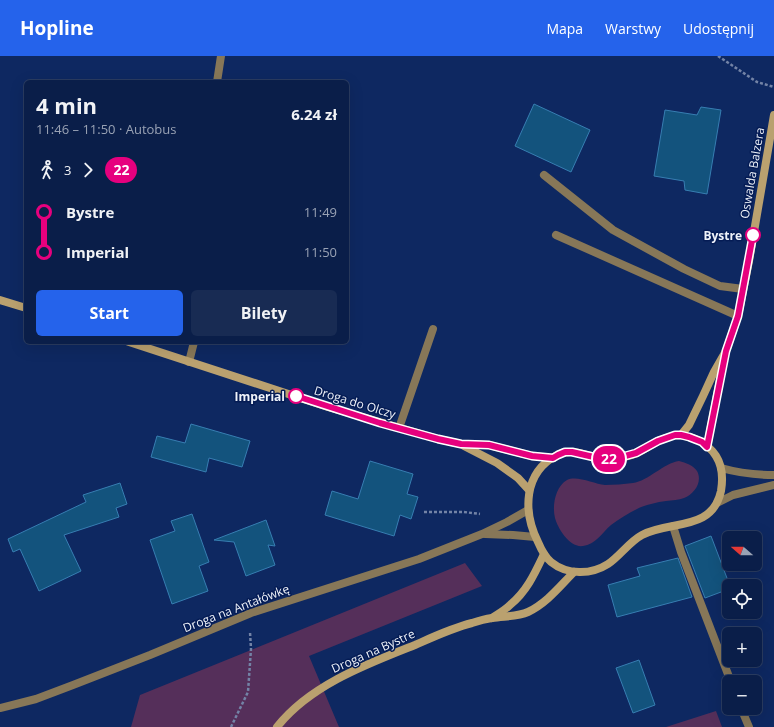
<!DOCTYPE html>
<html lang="pl">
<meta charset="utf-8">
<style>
body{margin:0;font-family:"Open Sans",sans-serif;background:#182b53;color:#f1f3f6;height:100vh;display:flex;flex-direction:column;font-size:15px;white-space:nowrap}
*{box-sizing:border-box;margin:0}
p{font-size:13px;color:#99a2b4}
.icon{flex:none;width:22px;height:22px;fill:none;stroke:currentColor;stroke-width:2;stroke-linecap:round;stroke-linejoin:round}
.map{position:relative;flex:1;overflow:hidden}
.side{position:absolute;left:24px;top:24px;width:325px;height:264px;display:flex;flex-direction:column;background:#0a1e49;border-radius:6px;box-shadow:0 4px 16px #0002,0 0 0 1px #2a3c61}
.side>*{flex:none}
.badge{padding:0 8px;border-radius:13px;font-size:14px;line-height:26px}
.needle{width:26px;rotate:290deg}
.tools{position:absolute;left:722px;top:475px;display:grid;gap:8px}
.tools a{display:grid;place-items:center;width:40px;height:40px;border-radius:6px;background:#0a1e49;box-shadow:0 4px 16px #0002,0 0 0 1px #2a3c61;font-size:20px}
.map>.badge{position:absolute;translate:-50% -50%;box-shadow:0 0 0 2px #fff}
.legs{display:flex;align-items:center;gap:6px;height:44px;padding:0 12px;font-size:13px}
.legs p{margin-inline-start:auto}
.headline{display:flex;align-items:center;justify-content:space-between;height:68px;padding:0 12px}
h1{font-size:22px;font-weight:700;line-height:30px}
.action{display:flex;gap:8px;margin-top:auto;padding:8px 12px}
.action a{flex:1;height:46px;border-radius:6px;background:#2563eb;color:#fff;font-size:16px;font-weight:700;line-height:46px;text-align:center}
.action a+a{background:#182b53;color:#f1f3f6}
ul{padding:0 12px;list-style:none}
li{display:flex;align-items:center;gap:14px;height:40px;font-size:15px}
li i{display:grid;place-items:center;width:6px;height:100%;margin:0 5px;background:currentColor}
li i::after{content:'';width:10px;height:10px;margin:-5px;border:3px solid;border-radius:50%;background:#0a1e49}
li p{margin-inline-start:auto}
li:first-child i{background:linear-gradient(#0000 50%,currentColor 0)}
li:last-child i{background:linear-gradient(currentColor 50%,#0000 0)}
header{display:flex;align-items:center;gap:24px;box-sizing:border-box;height:56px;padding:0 20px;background:#2563eb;color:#fff}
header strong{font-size:19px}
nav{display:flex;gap:22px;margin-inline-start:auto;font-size:14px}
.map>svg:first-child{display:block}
.green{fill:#552f5a}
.building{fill:#13537d;stroke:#377eb2}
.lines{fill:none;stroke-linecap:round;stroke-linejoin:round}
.path{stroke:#7383a6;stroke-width:2.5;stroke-dasharray:3 2;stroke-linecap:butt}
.lane{stroke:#877758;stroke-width:8}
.street{stroke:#877758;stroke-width:8}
.secondary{stroke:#baa16f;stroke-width:8}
.line-1-casing{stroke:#fff;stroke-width:9}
.line-1{stroke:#e6007e;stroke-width:6}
.stop-1-dot{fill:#fff;stroke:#e6007e;stroke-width:2}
.labels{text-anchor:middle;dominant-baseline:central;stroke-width:3;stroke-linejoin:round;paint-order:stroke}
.street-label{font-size:12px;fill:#eff3fa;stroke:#051c55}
.stop-label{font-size:12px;font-weight:bold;fill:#eff3fa;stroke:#051c55;text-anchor:end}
</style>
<header>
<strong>Hopline</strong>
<nav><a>Mapa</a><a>Warstwy</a><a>Udostępnij</a></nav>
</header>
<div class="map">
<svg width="774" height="671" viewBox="0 0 774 671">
<rect width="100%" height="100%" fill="#0e2861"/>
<!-- green -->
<g class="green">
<path d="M 679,405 C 686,407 693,409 697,415 C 703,426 694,438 684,442 C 679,444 672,444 666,445 C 658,446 644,449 637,453 C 629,457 619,463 611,469 C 603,476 595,489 583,490 C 570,492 558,473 555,462 C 552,450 555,431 567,424 C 577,419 594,428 605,429 C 614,429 624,428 633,427 C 648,425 664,407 679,405 Z"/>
<path d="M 465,507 L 482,530 L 309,600 L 339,671 L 131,671 L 140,639 Z"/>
<path d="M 716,655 L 722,671 L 666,671 Z"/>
</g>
<!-- building -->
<g class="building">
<path d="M 534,48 L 590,74 L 571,116 L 515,90 Z"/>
<path d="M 701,51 L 721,54 L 707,138 L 685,134 L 684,125 L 654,120 L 665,54 L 697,59 Z"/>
<path d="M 191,368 L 250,385 L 242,411 L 209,402 L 206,416 L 151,401 L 157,380 L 185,387 Z"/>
<path d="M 370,405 L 413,418 L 407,438 L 418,441 L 411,463 L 400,459 L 394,480 L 325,459 L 332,435 L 358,443 Z"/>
<path d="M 120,427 L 127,448 L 116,452 L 119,461 L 64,479 L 81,515 L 39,535 L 20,493 L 13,496 L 8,483 L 86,446 L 83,439 Z"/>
<path d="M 192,458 L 209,506 L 199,510 L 208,535 L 172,548 L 150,484 L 175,475 L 171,465 Z"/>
<path d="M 266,464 L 275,490 L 268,489 L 275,509 L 246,520 L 234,486 L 214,484 Z"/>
<path d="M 711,480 L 730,530 L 729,530 L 729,533 L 705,542 L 685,490 Z"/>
<path d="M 678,502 L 692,541 L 617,561 L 608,529 L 640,520 L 637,512 Z"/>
<path d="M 639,604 L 655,649 L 633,657 L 616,612 Z"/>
</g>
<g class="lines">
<!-- path -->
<g class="path">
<path d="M 718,0 L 757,26 L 774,31"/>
<path d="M 424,456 L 464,456 L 480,458"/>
<path d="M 231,671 L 248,636 L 251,593 L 250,576"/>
</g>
<!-- lane -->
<g class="lane">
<path d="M 217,26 L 221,0"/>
<path d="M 544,119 L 613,174 L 684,213 L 720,230 L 743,233"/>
<path d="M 556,179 L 738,260"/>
<path d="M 189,306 L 194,286"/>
<path d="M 399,372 L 433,273"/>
<path d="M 673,470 L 681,496 L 731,626"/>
<path d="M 741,652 L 749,671"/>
</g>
<!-- street -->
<g class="street">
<path d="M 721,412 C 739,417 756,419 774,419"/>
<path d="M 717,447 L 733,439 L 774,429"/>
<path d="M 485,478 L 513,479 L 535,481"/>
<path d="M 0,652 L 36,643 L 73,629 L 150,599 L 251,557 L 419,503 L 482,478 L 507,466 L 528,454"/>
</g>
<!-- secondary -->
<g class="secondary">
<path d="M 0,244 L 26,252"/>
<path d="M 129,286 L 328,351 L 438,383 L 461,388 L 489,389 L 532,400 L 553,402"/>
<path d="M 675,379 C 691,379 707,386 716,400 C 723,411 723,423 721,435 C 712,476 670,464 642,479 C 629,486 620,500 608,508 C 591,519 567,519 551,506 C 545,501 541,493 538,486 C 523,456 523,417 557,399 C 574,390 592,404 610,403 C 619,402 628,401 637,397 C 644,394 651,389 658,385 C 663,383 669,381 675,379 Z"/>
<path d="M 681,379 L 689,369 L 703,340 L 714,316 L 726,295 L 738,260 L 749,205 L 774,59"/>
<path d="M 464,390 L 497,407 L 518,422 L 529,434"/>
<path d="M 707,391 L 724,303"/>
<path d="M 492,562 C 498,558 505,554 510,549 C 527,535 535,517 544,498"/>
<path d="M 277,671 C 310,629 367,608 415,589 C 433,581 452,572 472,567 C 478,565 485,563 492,562 C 504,560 517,561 528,556 C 547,547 560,530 574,516"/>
</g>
</g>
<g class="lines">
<!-- line-1 casing -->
<g class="line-1-casing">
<path id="line-1" d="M 296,340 L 380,367 L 438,383 L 461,388 L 489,389 L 532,400 L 553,402 L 558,399 L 565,396 L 572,396 L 598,402 L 607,403 L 618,402 L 636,397 L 658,385 L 675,379 L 681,379 L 689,381 L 702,386 L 707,391 L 726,295 L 738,260 L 753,179"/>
</g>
<!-- line-1 -->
<use href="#line-1" class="line-1"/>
</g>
<!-- markers -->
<g class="stop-1-dot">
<circle cx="753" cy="179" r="7"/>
<circle cx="296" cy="340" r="7"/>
</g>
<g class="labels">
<!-- street labels -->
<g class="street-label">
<text transform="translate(752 117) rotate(-80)">Oswalda Balzera</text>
<text transform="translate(355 346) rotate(17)">Droga do Olczy</text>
<text transform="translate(236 552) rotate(-21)">Droga na Antałówkę</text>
<text transform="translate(373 595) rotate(-24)">Droga na Bystre</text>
</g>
<!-- stop labels -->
<g class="stop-label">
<text x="742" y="179">Bystre</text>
<text x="285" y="340">Imperial</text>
</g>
</g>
</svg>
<div class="tools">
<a><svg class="needle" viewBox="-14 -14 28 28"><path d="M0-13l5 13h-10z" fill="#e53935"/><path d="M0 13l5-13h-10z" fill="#99a2b4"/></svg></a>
<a><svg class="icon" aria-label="locate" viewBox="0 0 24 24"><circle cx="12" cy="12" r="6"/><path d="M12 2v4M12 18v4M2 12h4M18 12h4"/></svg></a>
<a>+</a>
<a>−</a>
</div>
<b class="badge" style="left:609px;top:403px;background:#e6007e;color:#fff">22</b>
<section class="side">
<div class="headline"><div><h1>4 min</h1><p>11:46 – 11:50 · Autobus</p></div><b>6.24 zł</b></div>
<div class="legs"><svg class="icon" aria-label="walk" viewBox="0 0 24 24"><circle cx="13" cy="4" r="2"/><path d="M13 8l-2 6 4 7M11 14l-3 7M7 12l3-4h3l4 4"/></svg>3<svg class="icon" aria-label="forward" viewBox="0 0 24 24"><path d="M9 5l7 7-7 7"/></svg><b class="badge" style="background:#e6007e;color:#fff">22</b></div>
<ul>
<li><i style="color:#e6007e"></i><b>Bystre</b><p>11:49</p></li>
<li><i style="color:#e6007e"></i><b>Imperial</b><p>11:50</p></li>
</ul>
<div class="action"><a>Start</a><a>Bilety</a></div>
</section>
</div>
